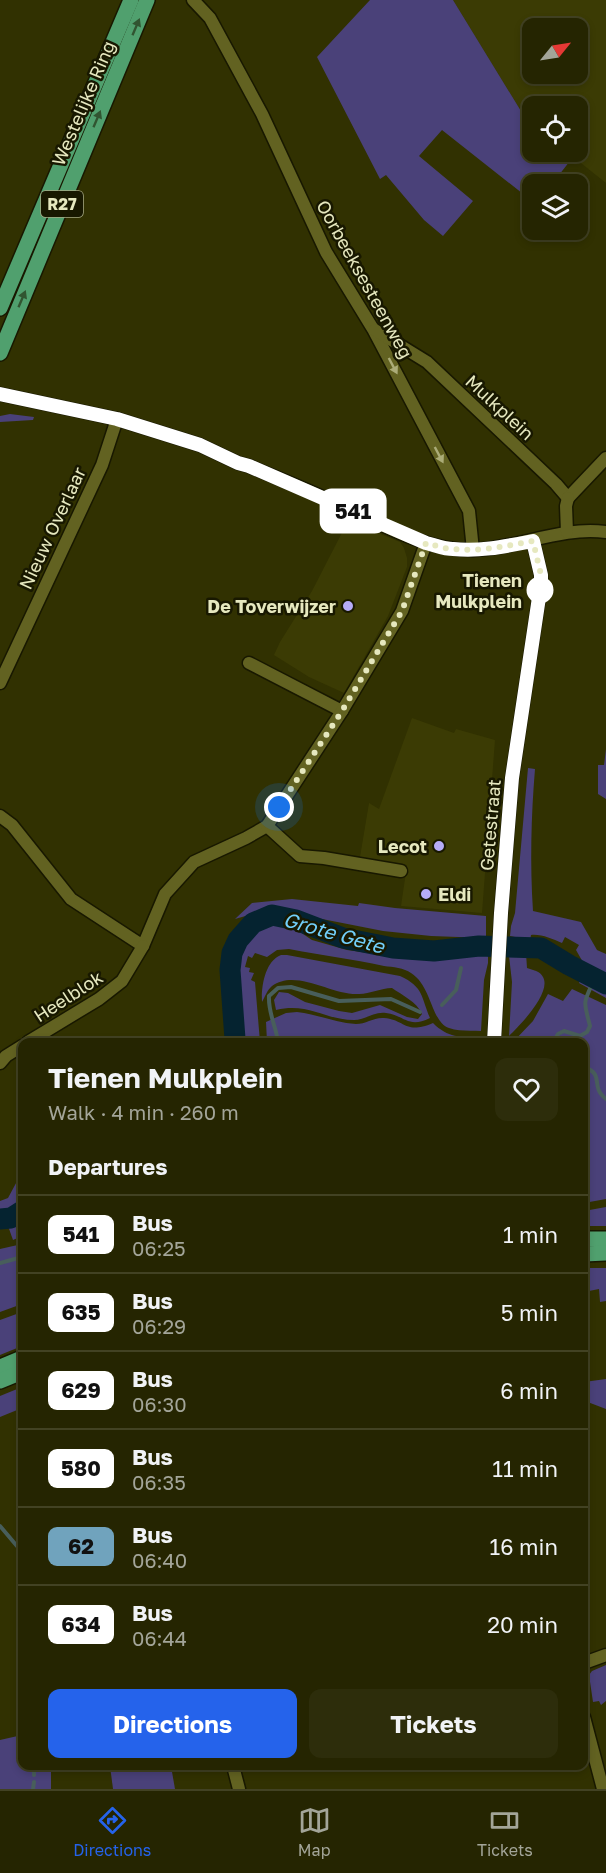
<!DOCTYPE html>
<meta charset="utf-8">
<style>
body{margin:0;font-family:"Golos Text",sans-serif;background:#2d2d0b;color:#f1f3f6;height:100vh;display:flex;flex-direction:column;font-size:22px;white-space:nowrap}
*{box-sizing:border-box;margin:0}
p{font-size:20px;color:#a3a599}
.icon{flex:none;width:33px;height:33px;fill:none;stroke:currentColor;stroke-width:2;stroke-linecap:round;stroke-linejoin:round}
.map{position:relative;flex:1;overflow:hidden}
.details{position:absolute;left:18px;top:1038px;width:570px;height:732px;display:flex;flex-direction:column;background:#252501;border-radius:12px;box-shadow:0 3px 9px #0003,0 0 0 2px #424223}
.details>*{flex:none}
.badge{padding:0 12px;border-radius:9px;font-size:21px;line-height:39px}
.needle{width:39px;rotate:60deg}
.tools{position:absolute;left:522px;top:18px;display:grid;gap:12px}
.tools a{display:grid;place-items:center;width:66px;height:66px;border-radius:12px;background:#252501;box-shadow:0 3px 9px #0003,0 0 0 2px #424223;font-size:30px}
.you{position:absolute;width:30px;height:30px;margin:-15px;border:4px solid #fff;border-radius:50%;background:#1a73e8;box-shadow:0 0 0 9px #1a73e833}
.map>.badge{position:absolute;translate:-50% -50%;box-shadow:0 0 0 3px #fff}
h2{padding:0 30px;font-size:22px;line-height:54px}
.round{display:grid;place-items:center;flex:none;width:63px;height:63px;border-radius:12px;background:#2d2d0b}
.headline{display:flex;align-items:center;justify-content:space-between;height:102px;padding:0 30px}
h1{font-size:28px;font-weight:700;line-height:45px}
.cta{display:flex;gap:12px;margin-top:auto;padding:12px 30px}
.cta a{flex:1;height:69px;border-radius:12px;background:#2563eb;color:#fff;font-size:24px;font-weight:700;line-height:69px;text-align:center}
.cta a+a{background:#2d2d0b;color:#f1f3f6}
ul{padding:0;list-style:none}
li{display:flex;align-items:center;gap:18px;height:78px;padding:0 30px;border-top:2px solid #424223}
li div{flex:1}
li b{display:block;font-size:22px}
li em{font-style:normal}
li .badge{min-width:66px;font-weight:700;text-align:center}
.tabs{display:flex;justify-content:space-around;align-items:center;height:84px;border-top:2px solid #424223;background:#252501;font-size:16px;color:#a3a599}
.tabs a{display:grid;justify-items:center;gap:3px}
.tabs .on{color:#2563eb}
.map>svg:first-child{display:block}
.built{fill:#3b3b04;fill-rule:evenodd}
.green{fill:#4a4179}
.lines{fill:none;stroke-linecap:round;stroke-linejoin:round}
.stream{stroke:#485e5b;stroke-width:4}
.river{stroke:#052330;stroke-width:21}
.minor-casing{stroke:#181800;stroke-width:15}
.major-casing{stroke:#181800;stroke-width:18}
.minor{stroke:#626221;stroke-width:12}
.major{stroke:#50a06e;stroke-width:15}
.oneway{fill:#315531}
.oneway2{fill:#abac78}
.line-casing{stroke:#fff;stroke-width:14}
.line{stroke:#fff;stroke-width:9}
.walk{stroke:#e6e8bf;stroke-width:6;stroke-dasharray:0 10.8}
.stop-dot{fill:#fff;stroke:#fff;stroke-width:3}
.poi-dot{fill:#b6acf8;stroke:#181800;stroke-width:2}
.labels{text-anchor:middle;dominant-baseline:central;stroke-width:5;stroke-linejoin:round;paint-order:stroke}
.shield{fill:#181800;stroke:#a8aa86;stroke-width:1.5}
.shield-label{font-size:16px;font-weight:bold;fill:#e6e8bf}
.street-label{font-size:18px;fill:#e6e8bf;stroke:#181800}
.stop-label{font-size:18px;font-weight:bold;fill:#e6e8bf;stroke:#181800;text-anchor:end}
.poi-label{font-size:18px;font-weight:bold;fill:#e6e8bf;stroke:#181800;text-anchor:end}
.water-label{font-size:20px;font-style:italic;fill:#72d0fb;stroke:#181800}
</style>
<div class="map">
<svg width="606" height="1789" viewBox="0 0 606 1789">
<rect width="100%" height="100%" fill="#313101"/>
<!-- built -->
<g class="built">
<path d="M 453,0 L 606,0 L 606,183 L 567,152 L 578,152 L 578,106 L 532,106 L 532,123 L 524,116 ZM 532,28 L 578,28 L 578,74 L 532,74 Z"/>
<path d="M 348,521 L 400,542 L 404,548 L 407,558 L 407,567 L 388,616 L 344,693 L 309,677 L 274,655 L 280,642 L 312,591 Z"/>
<path d="M 412,718 L 454,733 L 456,729 L 495,740 L 482,913 L 401,906 L 407,865 L 360,857 L 369,803 L 379,809 Z"/>
</g>
<!-- green -->
<g class="green">
<path d="M 370,0 L 453,0 L 524,116 L 532,123 L 532,152 L 567,152 L 573,157 L 552,184 L 532,184 L 532,201 L 442,130 L 419,156 L 473,201 L 443,236 L 424,220 L 386,175 L 380,179 L 317,57 Z"/>
<path d="M 10,414 L 34,417 L 33,420 L 0,422 L 0,416 Z"/>
<path d="M 606,749 L 606,799 L 598,794 L 598,765 L 604,765 Z"/>
<path d="M 528,768 L 535,769 C 531,817 530,864 533,911 L 581,922 L 597,950 L 606,954 L 606,975 L 584,964 L 576,950 L 579,945 L 565,937 L 562,943 C 552,939 542,934 531,935 L 530,941 L 514,940 L 515,937 L 510,936 L 511,926 L 515,913 Z"/>
<path d="M 292,899 L 358,906 L 359,903 L 395,908 L 486,916 L 486,938 L 431,936 L 383,931 L 317,918 L 278,908 L 266,910 L 235,919 L 252,903 Z"/>
<path d="M 264,924 L 281,924 L 294,928 L 312,940 L 347,950 L 417,960 L 417,956 L 459,957 L 476,950 L 485,951 L 488,956 L 488,963 L 484,980 L 481,1031 C 470,1030 459,1032 449,1028 C 431,1022 432,986 411,973 C 404,968 393,967 384,966 C 353,959 320,955 289,949 L 277,950 L 267,957 L 255,953 L 252,958 L 248,956 L 245,967 L 250,968 L 249,972 L 254,973 L 251,980 L 255,982 L 260,1042 L 241,1042 C 245,1022 238,1010 236,991 C 234,966 240,935 264,924 Z"/>
<path d="M 514,953 L 526,953 L 527,968 C 533,970 540,971 543,977 C 552,993 519,1026 509,1036 L 512,982 L 509,956 L 513,956 Z"/>
<path d="M 281,955 L 287,955 L 400,976 C 424,987 421,997 430,1018 C 408,1029 404,1015 386,1013 C 375,1011 365,1020 354,1020 C 325,1020 308,1002 276,1010 L 274,1000 L 279,992 L 288,993 L 305,1002 L 339,1011 L 352,1013 L 380,1005 L 407,1017 L 418,1019 L 422,1014 C 417,1002 402,995 392,988 C 381,988 370,994 359,994 C 333,996 296,968 272,986 C 267,990 265,997 262,1002 C 261,987 265,961 281,955 Z"/>
<path d="M 582,976 L 606,988 L 606,998 L 579,983 Z"/>
<path d="M 572,989 L 606,1005 L 606,1199 L 584,1203 L 584,1042 L 513,1042 L 533,1021 L 548,994 L 563,1001 Z"/>
<path d="M 297,1012 C 317,1014 336,1023 356,1024 C 366,1024 374,1017 384,1018 C 406,1020 405,1035 433,1023 C 448,1038 460,1037 481,1038 L 481,1042 L 427,1042 L 388,1039 L 388,1042 L 267,1042 L 266,1022 L 286,1013 Z"/>
<path d="M 22,1172 L 22,1203 L 12,1210 L 0,1213 L 0,1201 L 8,1198 Z"/>
<path d="M 606,1207 L 606,1226 L 584,1226 L 584,1211 Z"/>
<path d="M 22,1218 L 22,1236 L 13,1240 L 8,1226 Z"/>
<path d="M 22,1244 L 22,1304 L 0,1312 L 0,1249 Z"/>
<path d="M 584,1268 L 606,1268 L 606,1301 L 600,1302 L 599,1289 L 584,1292 Z"/>
<path d="M 22,1312 L 22,1346 L 0,1355 L 0,1320 Z"/>
<path d="M 606,1379 L 606,1409 L 585,1401 L 584,1382 Z"/>
<path d="M 22,1387 L 22,1408 L 0,1417 L 0,1396 Z"/>
<path d="M 606,1665 L 606,1701 L 601,1705 L 599,1701 L 593,1702 L 589,1675 L 592,1671 Z"/>
<path d="M 22,1735 L 22,1766 L 51,1766 L 51,1789 L 0,1789 L 0,1740 Z"/>
<path d="M 110,1766 L 171,1766 L 175,1789 L 113,1789 Z"/>
</g>
<g class="lines">
<!-- stream -->
<g class="stream">
<path d="M 459,948 L 461,956"/>
<path d="M 523,948 L 523,940"/>
<path d="M 442,1005 L 456,990 L 461,968"/>
<path d="M 278,1042 C 276,1026 268,1013 269,996 L 278,988 L 291,987 L 339,1001 L 391,999 L 420,1012"/>
<path d="M 553,1042 L 558,1034 L 564,1031 L 580,1036 L 587,1032 L 590,1026 C 583,999 583,1004 595,978"/>
<path d="M 584,1067 C 606,1075 589,1086 606,1099"/>
<path d="M 0,1263 L 22,1257"/>
<path d="M 0,1526 L 22,1552"/>
<path d="M 34,1775 L 34,1766"/>
<path d="M 33,1789 L 34,1782"/>
</g>
<!-- river -->
<g class="river">
<path d="M 234,1042 L 235,1039 L 230,970 L 232,953 L 238,940 L 253,923 L 272,915 L 296,920 L 343,938 L 393,948 L 434,951 L 479,946 L 541,948 L 569,965 L 606,984"/>
<path d="M 0,1219 L 11,1218 L 22,1211"/>
</g>
<!-- minor casing -->
<g class="minor-casing">
<g id="minor">
<path d="M 193,0 L 210,18 L 262,114 L 326,252 L 373,329 L 469,511 L 473,550"/>
<path d="M 375,330 L 427,362 L 556,484 L 568,498"/>
<path d="M 0,394 L 117,419 L 200,445 L 238,463 L 249,466 C 277,478 306,489 333,502 C 377,521 422,550 471,550 C 517,549 560,526 606,532"/>
<path d="M 568,498 L 606,458"/>
<path d="M 567,532 L 566,506 L 568,498"/>
<path d="M 249,663 L 342,711"/>
<path d="M 0,683 L 102,465 L 117,419"/>
<path d="M 0,816 L 12,825 L 71,899 L 143,946 L 165,894 L 194,862 L 246,838 L 267,826 L 342,711 L 402,611 L 426,543"/>
<path d="M 267,826 L 300,856 L 324,858 L 401,871"/>
<path d="M 28,1042 L 99,999 L 122,981 L 143,946"/>
<path d="M 494,1042 L 501,913 L 512,778 L 541,584 L 541,575 L 533,541"/>
<path d="M 0,1063 L 6,1056 L 22,1046"/>
<path d="M 584,1663 L 606,1655"/>
<path d="M 584,1717 L 603,1789"/>
<path d="M 233,1766 L 239,1789"/>
</g>
</g>
<!-- major casing -->
<g class="major-casing">
<g id="major">
<path d="M 0,308 L 131,0"/>
<path d="M 0,353 L 147,0"/>
<path d="M 584,1239 L 606,1239"/>
<path d="M 584,1254 L 606,1253"/>
<path d="M 0,1367 L 22,1358"/>
<path d="M 0,1381 L 22,1372"/>
</g>
</g>
<!-- minor -->
<use href="#minor" class="minor"/>
<!-- major -->
<use href="#major" class="major"/>
</g>
<!-- one-way arrows -->
<defs><path id="oneway-solid" d="M-6-.8H1V-3.2L6.5 0L1 3.2V.8H-6Z" transform="scale(1.5)"/></defs>
<g class="oneway">
<use href="#oneway-solid" transform="translate(136 27) rotate(-67)"/>
<use href="#oneway-solid" transform="translate(97 119) rotate(-67)"/>
<use href="#oneway-solid" transform="translate(22 299) rotate(-67)"/>
</g>
<g class="oneway2">
<use href="#oneway-solid" transform="translate(393 366) rotate(62)"/>
<use href="#oneway-solid" transform="translate(439 455) rotate(62)"/>
</g>
<g class="lines">
<!-- line casing -->
<g class="line-casing">
<path id="line" d="M 0,394 L 117,419 L 200,445 L 238,463 L 249,466 L 426,543 C 435,545 444,549 453,549 C 480,552 507,546 533,541 L 541,575 L 541,584 L 512,778 L 501,913 L 494,1042"/>
</g>
<!-- line -->
<use href="#line" class="line"/>
<!-- walk -->
<path class="walk" d="M 279,807 L 342,711 L 402,611 L 426,543 C 435,545 444,549 453,549 C 480,552 507,546 533,541 L 541,575 L 540,590"/>
</g>
<!-- markers -->
<circle class="stop-dot" cx="540" cy="590" r="12"/>
<g class="poi-dot">
<circle cx="348" cy="606" r="6"/>
<circle cx="439" cy="846" r="6"/>
<circle cx="426" cy="894" r="6"/>
</g>
<g class="labels">
<!-- shield labels -->
<rect class="shield" x="41" y="191" width="42" height="26" rx="4.5"/>
<g class="shield-label">
<text x="62" y="204">R27</text>
</g>
<!-- street labels -->
<g class="street-label">
<text transform="translate(83 103) rotate(-67)">Westelijke Ring</text>
<text transform="translate(365 279) rotate(61)">Oorbeeksesteenweg</text>
<text transform="translate(500 407) rotate(43)">Mulkplein</text>
<text transform="translate(52 528) rotate(-65)">Nieuw Overlaar</text>
<text transform="translate(490 825) rotate(-85)">Getestraat</text>
<text transform="translate(68 996) rotate(-33)">Heelblok</text>
</g>
<!-- stop labels -->
<g class="stop-label">
<text x="522" y="580">Tienen<tspan x="522" dy="21">Mulkplein</tspan></text>
</g>
<!-- poi labels -->
<g class="poi-label">
<text x="336" y="606">De Toverwijzer</text>
<text x="427" y="846">Lecot</text>
<text x="438" y="894" text-anchor="start">Eldi</text>
</g>
<!-- water labels -->
<g class="water-label">
<text transform="translate(334 932) rotate(16)">Grote Gete</text>
</g>
</g>
</svg>
<div class="tools">
<a><svg class="needle" viewBox="-14 -14 28 28"><path d="M0-13l5 13h-10z" fill="#e53935"/><path d="M0 13l5-13h-10z" fill="#a3a599"/></svg></a>
<a><svg class="icon" aria-label="locate" viewBox="0 0 24 24"><circle cx="12" cy="12" r="6"/><path d="M12 2v4M12 18v4M2 12h4M18 12h4"/></svg></a>
<a><svg class="icon" aria-label="layers" viewBox="0 0 24 24"><path d="M12 4l9 5-9 5-9-5zM3 14l9 5 9-5"/></svg></a>
</div>
<div class="you" style="left:279px;top:807px"></div>
<b class="badge" style="left:353px;top:511px;background:#fff;color:#111">541</b>
<section class="details">
<div class="headline"><div><h1>Tienen Mulkplein</h1><p>Walk · 4 min · 260 m</p></div><a class="round"><svg class="icon" aria-label="heart" viewBox="0 0 24 24"><path d="M12 20l-8-8c-3-5 5-10 8-4 3-6 11-1 8 4z"/></svg></a></div>
<h2>Departures</h2>
<ul>
<li><span class="badge" style="background:#fff;color:#111">541</span><div><b>Bus</b><p>06:25</p></div><em>1 min</em></li>
<li><span class="badge" style="background:#fff;color:#111">635</span><div><b>Bus</b><p>06:29</p></div><em>5 min</em></li>
<li><span class="badge" style="background:#fff;color:#111">629</span><div><b>Bus</b><p>06:30</p></div><em>6 min</em></li>
<li><span class="badge" style="background:#fff;color:#111">580</span><div><b>Bus</b><p>06:35</p></div><em>11 min</em></li>
<li><span class="badge" style="background:#70a3bd;color:#111">62</span><div><b>Bus</b><p>06:40</p></div><em>16 min</em></li>
<li><span class="badge" style="background:#fff;color:#111">634</span><div><b>Bus</b><p>06:44</p></div><em>20 min</em></li>
</ul>
<div class="cta"><a>Directions</a><a>Tickets</a></div>
</section>
</div>
<nav class="tabs">
<a class="on"><svg class="icon" aria-label="directions" viewBox="0 0 24 24"><path d="M12 3l9 9-9 9-9-9zM9 14v-3h6M13 9l2 2-2 2"/></svg>Directions</a>
<a><svg class="icon" aria-label="map" viewBox="0 0 24 24"><path d="M3 6l6-2 6 2 6-2v14l-6 2-6-2-6 2zM9 4v14M15 6v14"/></svg>Map</a>
<a><svg class="icon" aria-label="tickets" viewBox="0 0 24 24"><path d="M3 7h18v10H3zM15 7v10"/></svg>Tickets</a>
</nav>
